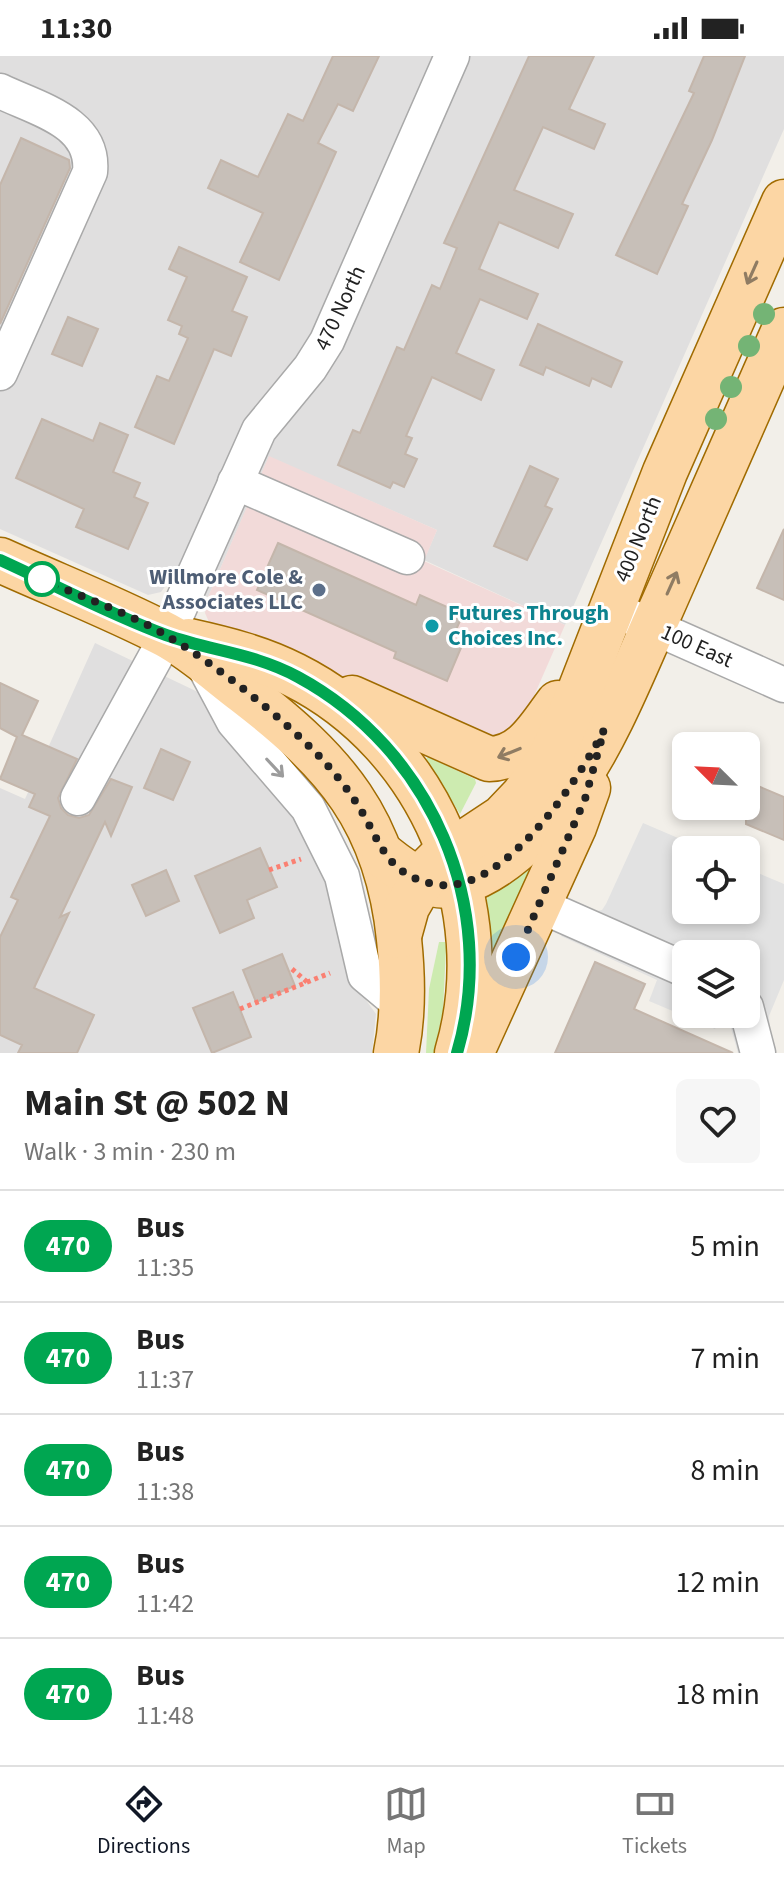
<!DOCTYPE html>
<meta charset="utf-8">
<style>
body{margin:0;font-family:"Source Sans 3",sans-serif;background:#f6f6f6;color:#222;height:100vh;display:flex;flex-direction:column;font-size:30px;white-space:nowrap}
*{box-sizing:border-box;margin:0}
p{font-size:26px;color:#767676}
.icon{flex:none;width:44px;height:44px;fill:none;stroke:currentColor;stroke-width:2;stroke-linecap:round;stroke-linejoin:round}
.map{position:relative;height:997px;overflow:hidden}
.sheet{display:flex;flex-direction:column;background:#fff;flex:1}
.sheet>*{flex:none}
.badge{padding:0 16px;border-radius:26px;font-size:28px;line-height:52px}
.needle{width:52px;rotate:294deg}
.controls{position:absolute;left:672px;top:676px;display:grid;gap:16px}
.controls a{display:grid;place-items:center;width:88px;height:88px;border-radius:12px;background:#fff;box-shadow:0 4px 12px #0003;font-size:40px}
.you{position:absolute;width:40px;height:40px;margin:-20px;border:6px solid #fff;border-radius:50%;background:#1a73e8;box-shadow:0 0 0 12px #1a73e833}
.map>.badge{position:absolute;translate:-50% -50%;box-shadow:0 0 0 4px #fff}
.round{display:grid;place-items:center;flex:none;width:84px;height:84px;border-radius:12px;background:#f6f6f6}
.head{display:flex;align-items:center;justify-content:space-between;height:136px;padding:0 24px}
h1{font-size:38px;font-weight:700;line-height:60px}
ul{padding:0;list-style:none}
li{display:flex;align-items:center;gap:24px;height:112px;padding:0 24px;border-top:2px solid #e0e0e0}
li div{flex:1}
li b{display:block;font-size:30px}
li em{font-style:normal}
li .badge{min-width:88px;font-weight:700;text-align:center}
.status{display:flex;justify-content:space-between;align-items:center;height:56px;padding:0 40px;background:#fff;direction:ltr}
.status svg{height:22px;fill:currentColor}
.menu{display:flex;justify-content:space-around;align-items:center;height:112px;border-top:2px solid #e0e0e0;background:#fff;font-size:22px;color:#767676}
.menu a{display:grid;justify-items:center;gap:4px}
.menu .current{color:#111827}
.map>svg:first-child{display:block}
.residential{fill:#e0dfdf}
.commercial{fill:#f2dad9}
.grass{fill:#cdebb0}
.parking{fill:#e2e2e2}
.building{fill:#c7bfb8;stroke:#c4b6ab;stroke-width:2}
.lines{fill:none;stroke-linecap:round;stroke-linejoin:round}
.minor-casing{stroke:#a9a9a9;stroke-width:37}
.major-casing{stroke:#a06b00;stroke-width:47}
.path{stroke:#fa8072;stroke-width:5;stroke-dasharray:4 4;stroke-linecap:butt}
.minor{stroke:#fff;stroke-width:34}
.major{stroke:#fcd6a4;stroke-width:44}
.tree{fill:#74b475}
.oneway{stroke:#8f7c63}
.oneway2{stroke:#9c9c9c}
.line-casing{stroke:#fff;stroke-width:18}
.line{stroke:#00a651;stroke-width:12}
.walk{stroke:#222;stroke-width:8;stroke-dasharray:0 14.4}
.stop-dot{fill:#fff;stroke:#00a651;stroke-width:4}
.service-dot{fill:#5c6f8a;stroke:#fff;stroke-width:3}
.culture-dot{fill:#0f9aa8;stroke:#fff;stroke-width:3}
.labels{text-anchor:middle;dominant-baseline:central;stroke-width:6;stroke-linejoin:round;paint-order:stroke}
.street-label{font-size:22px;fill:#222;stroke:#fff}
.service-label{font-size:22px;font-weight:bold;fill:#4e5e75;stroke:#fff;text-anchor:end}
.culture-label{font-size:22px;font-weight:bold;fill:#0d838f;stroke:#fff;text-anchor:start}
</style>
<div class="status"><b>11:30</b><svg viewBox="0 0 49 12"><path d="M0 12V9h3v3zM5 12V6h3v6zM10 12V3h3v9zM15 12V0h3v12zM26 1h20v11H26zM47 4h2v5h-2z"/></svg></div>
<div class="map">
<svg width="784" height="997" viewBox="0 0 784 997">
<rect width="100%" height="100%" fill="#f2efe9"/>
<!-- residential -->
<g class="residential">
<path d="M 0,0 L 784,0 L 784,73 L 565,569 L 424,504 L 437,474 L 269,401 L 208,541 L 169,525 L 161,536 L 148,539 L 0,473 Z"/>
<path d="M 95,587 L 200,637 L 262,712 L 318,796 L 358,933 L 376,958 L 372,997 L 0,997 L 0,732 L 25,743 Z"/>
</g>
<!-- commercial -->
<path class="commercial" d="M 269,400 L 437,474 L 424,505 L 565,569 L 516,681 L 504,691 L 209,566 L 205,557 L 208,541 Z"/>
<!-- grass -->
<g class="grass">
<path d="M 428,701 L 475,723 L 476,727 L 460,758 L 426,703 Z"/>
<path d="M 537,800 L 496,894 L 493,894 L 487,844 L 490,830 Z"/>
<path d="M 439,886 L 445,886 L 446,892 L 443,955 L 434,997 L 426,997 L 429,933 Z"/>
</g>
<!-- parking -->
<path class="parking" d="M 643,767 L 706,794 L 686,794 L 686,854 L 746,854 L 746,812 L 784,828 L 784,924 L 769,960 L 771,988 L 776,997 L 738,997 L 727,958 L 746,958 L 746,898 L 686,898 L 686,958 L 722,958 L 715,973 L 649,945 L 657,924 L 561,880 L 574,849 L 591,856 L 602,854 L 606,848 Z"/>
<!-- building -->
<g class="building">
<path d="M 333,0 L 379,0 L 353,55 L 338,48 L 318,87 L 336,96 L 279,224 L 240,206 L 263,157 L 208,132 L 221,104 L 258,121 L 288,58 L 303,65 Z"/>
<path d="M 529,0 L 594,0 L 569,53 L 605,68 L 594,93 L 543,71 L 514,134 L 573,158 L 558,192 L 499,166 L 479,213 L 538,238 L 527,263 L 480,243 L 456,297 L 494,314 L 481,344 L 432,321 L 406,380 L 412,382 L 405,398 L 417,403 L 404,431 L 393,426 L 390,432 L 338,409 L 353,374 L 360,377 L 397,291 L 404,294 L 432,229 L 440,233 L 457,192 L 444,187 Z"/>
<path d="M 704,0 L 745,0 L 712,84 L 682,148 L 688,150 L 657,218 L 616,199 L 694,37 L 689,35 Z"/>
<path d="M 21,82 L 69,104 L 70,112 L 0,268 L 0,129 Z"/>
<path d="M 179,191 L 247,221 L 232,255 L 247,261 L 231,300 L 214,293 L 174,388 L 135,371 L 157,320 L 169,325 L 188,282 L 179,278 L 182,270 L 168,264 L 187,221 L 169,213 Z"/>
<path d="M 68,261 L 98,273 L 82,310 L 52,298 Z"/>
<path d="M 538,268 L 622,306 L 611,331 L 592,322 L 589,330 L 546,311 L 543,319 L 520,309 Z"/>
<path d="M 42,363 L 93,385 L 100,367 L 128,379 L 113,416 L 140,427 L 134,441 L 148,447 L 128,493 L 76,471 L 84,453 L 16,422 Z"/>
<path d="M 530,410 L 558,423 L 545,450 L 552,453 L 527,504 L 494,490 Z"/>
<path d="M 784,473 L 784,544 L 757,532 Z"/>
<path d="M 278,487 L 416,549 L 420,539 L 463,558 L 452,583 L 463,587 L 447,625 L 394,602 L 396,596 L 257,534 Z"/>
<path d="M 0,627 L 38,645 L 22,679 L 77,703 L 58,742 L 61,752 L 68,759 L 79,762 L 89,759 L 111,723 L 132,731 L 111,780 L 105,766 L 60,861 L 69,857 L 34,932 L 94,959 L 77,997 L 18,997 L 22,989 L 0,979 L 0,881 L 18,844 L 11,841 L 50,760 L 29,751 L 35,738 L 0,723 L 17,681 L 0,672 Z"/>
<path d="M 161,693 L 190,706 L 173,744 L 144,732 Z"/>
<path d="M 746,725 L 784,741 L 784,784 L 746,768 Z"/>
<path d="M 260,792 L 277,831 L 247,844 L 254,862 L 220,877 L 195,820 Z"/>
<path d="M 166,814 L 179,845 L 146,860 L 132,829 Z"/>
<path d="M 282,898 L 295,930 L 256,946 L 243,914 Z"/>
<path d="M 595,906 L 645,928 L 634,953 L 733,997 L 555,997 Z"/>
<path d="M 233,936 L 251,981 L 212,997 L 193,952 Z"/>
</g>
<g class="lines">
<!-- minor casing -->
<g class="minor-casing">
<g id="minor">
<path d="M 0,35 C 37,53 95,66 90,116 L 0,317"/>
<path d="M 235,426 L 407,501"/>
<path d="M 631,561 L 784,629"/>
<path d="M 202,606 L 234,666 L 308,752 L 342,820 L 365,919 L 402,950"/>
<path d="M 78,742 L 167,580 L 259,374 L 310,312 L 327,285 L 452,0"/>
<path d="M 539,849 L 686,914"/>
<path d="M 746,951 L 758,997"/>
</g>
</g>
<!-- major casing -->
<g class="major-casing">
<g id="major">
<path d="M 0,504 C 55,529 112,551 166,579 C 194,594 219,617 244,636 C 335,706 387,764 399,883 C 403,921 404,959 396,997"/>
<path d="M 189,585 C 225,593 261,602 294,619 C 430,687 500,852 457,997"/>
<path d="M 352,642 L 489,703 C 524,702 539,672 558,647"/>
<path d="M 384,800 C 404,816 432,837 460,827 C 506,812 546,768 573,730 C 610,676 635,610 662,551 C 703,459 743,366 784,274"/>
<path d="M 399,880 L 407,851 L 429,813 L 438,804 L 503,761 L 523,740 L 549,704 L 577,642 L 665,416 L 784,146"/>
<path d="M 474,991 L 574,771 L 588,732"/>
</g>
</g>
<!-- path -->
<g class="path">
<path d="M 269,814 L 301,803"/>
<path d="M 292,913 L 307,926"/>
<path d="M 240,953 L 330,917"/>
</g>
<!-- minor -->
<use href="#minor" class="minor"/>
<!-- major -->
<use href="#major" class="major"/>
</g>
<!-- trees -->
<g class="tree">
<circle cx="764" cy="258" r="11"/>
<circle cx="749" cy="290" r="11"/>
<circle cx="731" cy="331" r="11"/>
<circle cx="716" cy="363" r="11"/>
</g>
<!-- one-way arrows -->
<defs><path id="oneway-shaft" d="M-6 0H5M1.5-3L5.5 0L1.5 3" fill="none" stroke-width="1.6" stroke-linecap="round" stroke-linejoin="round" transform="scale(2)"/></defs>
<g class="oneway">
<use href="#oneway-shaft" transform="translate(752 217) rotate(114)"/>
<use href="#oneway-shaft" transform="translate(672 527) rotate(-66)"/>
<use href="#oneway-shaft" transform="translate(509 697) rotate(158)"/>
</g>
<use class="oneway2" href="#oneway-shaft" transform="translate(275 712) rotate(47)"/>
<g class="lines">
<!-- line casing -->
<g class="line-casing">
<path id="line" d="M 0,504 C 55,529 109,558 166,579 C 210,595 254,597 298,621 C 431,693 500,851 457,997"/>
</g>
<!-- line -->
<use href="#line" class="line"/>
<!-- walk -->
<path class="walk" d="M 42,523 C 83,542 130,557 169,581 C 219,611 279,659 320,701 C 333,715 347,732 357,748 C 381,785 384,817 433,828 C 501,843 578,725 604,674 L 585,743 L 516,901"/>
</g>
<!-- markers -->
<circle class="stop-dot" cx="42" cy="523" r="16"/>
<circle class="service-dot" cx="319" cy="534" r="8"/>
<circle class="culture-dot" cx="432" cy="570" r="8"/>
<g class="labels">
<!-- street labels -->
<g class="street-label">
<text transform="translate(340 252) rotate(-65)">470 North</text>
<text transform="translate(638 483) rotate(-68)">400 North</text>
<text transform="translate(697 590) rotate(24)">100 East</text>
</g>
<!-- service labels -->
<g class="service-label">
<text x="303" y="521">Willmore Cole &amp;<tspan x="303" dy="25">Associates LLC</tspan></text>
</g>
<!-- culture labels -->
<g class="culture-label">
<text x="448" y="557">Futures Through<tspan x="448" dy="25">Choices Inc.</tspan></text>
</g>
</g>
</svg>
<div class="controls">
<a><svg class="needle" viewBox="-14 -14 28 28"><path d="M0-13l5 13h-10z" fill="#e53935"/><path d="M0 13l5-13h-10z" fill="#767676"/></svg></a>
<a><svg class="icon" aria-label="locate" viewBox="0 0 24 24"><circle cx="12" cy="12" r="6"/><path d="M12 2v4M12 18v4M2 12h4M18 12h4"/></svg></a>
<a><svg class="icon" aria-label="layers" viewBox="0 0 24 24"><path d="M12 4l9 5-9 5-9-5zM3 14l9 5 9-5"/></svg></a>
</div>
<div class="you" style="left:516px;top:901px"></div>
</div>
<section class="sheet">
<div class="head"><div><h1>Main St @ 502 N</h1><p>Walk · 3 min · 230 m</p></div><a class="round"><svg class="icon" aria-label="heart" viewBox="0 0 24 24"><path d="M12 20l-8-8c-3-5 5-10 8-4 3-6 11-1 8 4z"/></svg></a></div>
<ul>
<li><span class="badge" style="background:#00a651;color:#fff">470</span><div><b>Bus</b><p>11:35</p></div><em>5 min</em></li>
<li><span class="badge" style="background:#00a651;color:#fff">470</span><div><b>Bus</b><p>11:37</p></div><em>7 min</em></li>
<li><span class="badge" style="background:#00a651;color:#fff">470</span><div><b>Bus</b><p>11:38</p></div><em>8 min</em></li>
<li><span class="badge" style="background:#00a651;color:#fff">470</span><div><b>Bus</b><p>11:42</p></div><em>12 min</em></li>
<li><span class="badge" style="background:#00a651;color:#fff">470</span><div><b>Bus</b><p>11:48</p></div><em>18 min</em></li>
</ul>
</section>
<nav class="menu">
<a class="current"><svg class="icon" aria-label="directions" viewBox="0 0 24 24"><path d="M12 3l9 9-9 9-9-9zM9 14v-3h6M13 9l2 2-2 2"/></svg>Directions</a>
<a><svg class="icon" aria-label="map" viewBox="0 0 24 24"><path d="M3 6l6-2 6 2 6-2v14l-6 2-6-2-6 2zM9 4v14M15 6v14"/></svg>Map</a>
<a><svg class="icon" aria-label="tickets" viewBox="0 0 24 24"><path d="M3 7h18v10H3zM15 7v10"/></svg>Tickets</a>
</nav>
